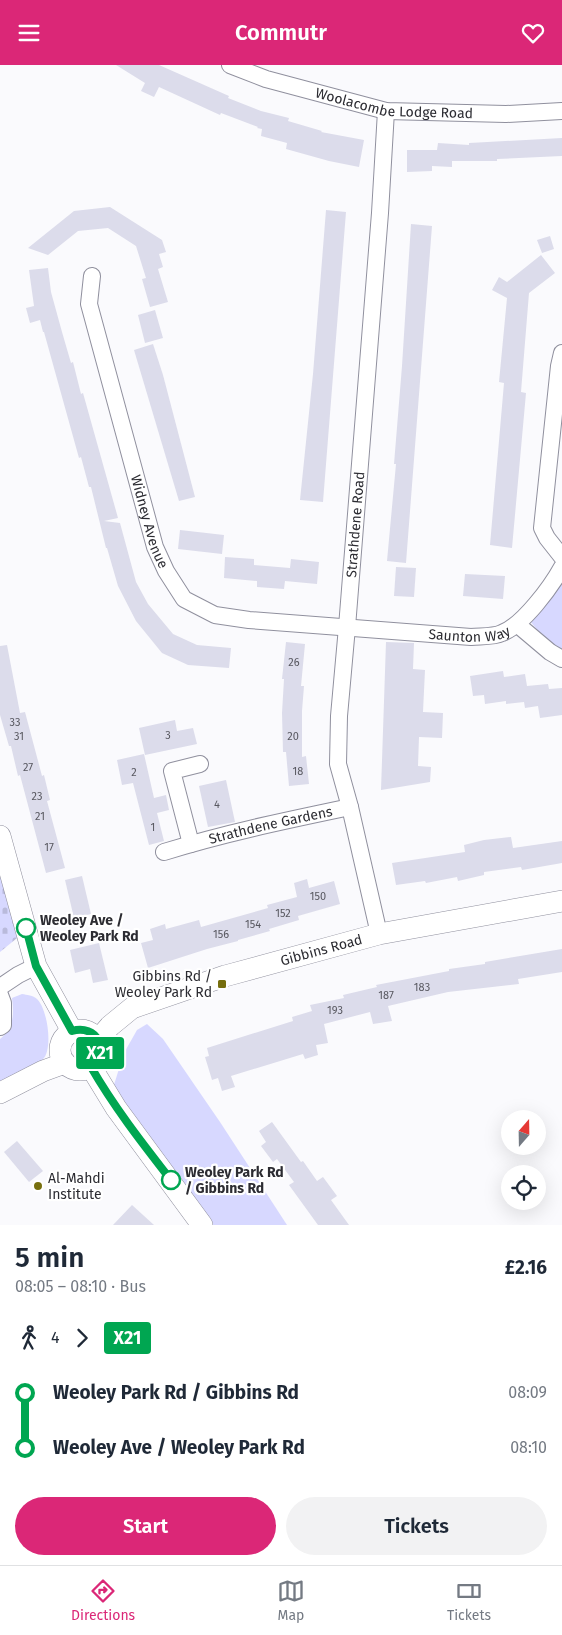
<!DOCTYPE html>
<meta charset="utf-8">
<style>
body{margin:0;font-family:"Fira Sans",sans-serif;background:#f2f2f3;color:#1f2937;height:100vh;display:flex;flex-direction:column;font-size:19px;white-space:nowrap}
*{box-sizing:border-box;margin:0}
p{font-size:16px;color:#747a83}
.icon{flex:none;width:28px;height:28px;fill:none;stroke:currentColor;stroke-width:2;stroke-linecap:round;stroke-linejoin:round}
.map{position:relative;height:1160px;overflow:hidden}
.sheet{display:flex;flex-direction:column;background:#fff;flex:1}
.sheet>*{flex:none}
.badge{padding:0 10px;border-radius:4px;font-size:18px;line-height:32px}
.needle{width:32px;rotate:20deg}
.tools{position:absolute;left:501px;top:1045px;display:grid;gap:10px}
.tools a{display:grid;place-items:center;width:45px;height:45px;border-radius:50%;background:#fff;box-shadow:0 5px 20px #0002;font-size:25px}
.map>.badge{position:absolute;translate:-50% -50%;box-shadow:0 0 0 2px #fff}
.legs{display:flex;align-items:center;gap:8px;height:55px;padding:0 15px;font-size:16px}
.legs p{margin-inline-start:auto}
.headline{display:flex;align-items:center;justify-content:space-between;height:85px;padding:0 15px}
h1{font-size:28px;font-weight:600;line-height:38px}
.action{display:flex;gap:10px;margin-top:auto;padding:10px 15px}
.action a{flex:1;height:58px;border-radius:30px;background:#db2777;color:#fff;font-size:20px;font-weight:600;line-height:58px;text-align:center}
.action a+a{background:#f2f2f3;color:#1f2937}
ul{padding:0 15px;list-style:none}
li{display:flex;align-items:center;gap:18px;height:55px;font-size:19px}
li i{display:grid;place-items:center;width:8px;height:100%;margin:0 6px;background:currentColor}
li i::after{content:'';width:12px;height:12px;margin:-6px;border:4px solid;border-radius:50%;background:#fff}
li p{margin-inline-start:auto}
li:first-child i{background:linear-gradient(#0000 50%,currentColor 0)}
li:last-child i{background:linear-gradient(currentColor 50%,#0000 0)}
header{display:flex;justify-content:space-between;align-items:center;height:65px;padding:0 15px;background:#db2777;color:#fff;font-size:22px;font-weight:600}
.tab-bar{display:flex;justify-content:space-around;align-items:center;height:70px;border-top:1px solid #e0e1e3;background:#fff;font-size:14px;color:#747a83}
.tab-bar a{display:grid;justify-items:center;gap:2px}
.tab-bar .active{color:#db2777}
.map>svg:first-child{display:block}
.grass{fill:#d7d8ff}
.cemetery{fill:url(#cemetery-stones)}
.building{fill:#dcdceb}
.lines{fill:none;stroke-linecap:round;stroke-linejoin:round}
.minor-casing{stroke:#90909e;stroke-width:18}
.tertiary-casing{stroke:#90909e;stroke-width:22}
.minor{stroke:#fff;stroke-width:16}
.tertiary{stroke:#fff;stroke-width:21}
.line-1-casing{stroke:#fff;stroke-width:11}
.line-1{stroke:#00a651;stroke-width:8}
.stop-1-dot{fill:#fff;stroke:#00a651;stroke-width:2.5}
.poi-dot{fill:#776f0e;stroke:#fff;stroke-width:2}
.labels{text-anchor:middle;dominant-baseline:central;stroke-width:4.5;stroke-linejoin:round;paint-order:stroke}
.number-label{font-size:11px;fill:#585860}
.street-label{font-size:14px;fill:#2c2c32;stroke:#fff}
.stop-label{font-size:14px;font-weight:bold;fill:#2c2c32;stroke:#fff;text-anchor:start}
.poi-label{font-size:14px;fill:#2c2c32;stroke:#fff;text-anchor:end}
</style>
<header><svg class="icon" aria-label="menu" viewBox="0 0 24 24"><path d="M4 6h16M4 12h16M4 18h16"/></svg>Commutr<svg class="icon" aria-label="heart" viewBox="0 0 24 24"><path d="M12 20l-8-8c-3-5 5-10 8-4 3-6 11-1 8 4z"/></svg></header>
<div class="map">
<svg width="562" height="1160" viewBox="0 0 562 1160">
<defs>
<pattern id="cemetery-stones" width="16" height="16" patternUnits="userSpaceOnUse" patternTransform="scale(1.25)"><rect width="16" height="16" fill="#d7d8ff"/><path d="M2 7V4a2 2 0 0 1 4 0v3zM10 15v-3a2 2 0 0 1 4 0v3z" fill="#b9badb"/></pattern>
</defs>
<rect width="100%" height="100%" fill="#fafafd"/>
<!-- grass -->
<g class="grass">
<path d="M 562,514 L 562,585 C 549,580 539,567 530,556 Z"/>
<path d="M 22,929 C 27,930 33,930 37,934 C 47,943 53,981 44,993 C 36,1003 12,1011 0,1017 L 0,974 C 14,963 14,949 12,933 Z"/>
<path d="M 147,959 L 163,974 L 220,1057 L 287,1160 L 210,1160 L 112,1026 L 124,988 L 137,965 Z"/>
</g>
<!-- cemetery -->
<path class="cemetery" d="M 0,795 L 22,869 L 0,887 Z"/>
<!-- building -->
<g class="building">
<path d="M 116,0 L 159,0 L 229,31 L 228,33 L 261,46 L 289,53 L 288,56 L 322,66 L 321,67 L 364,75 L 359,102 L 329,96 L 286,84 L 287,78 L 261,71 L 262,64 L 257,63 L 258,62 L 221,48 L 220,50 L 159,22 L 154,32 L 141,26 L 145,18 Z"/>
<path d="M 562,73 L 562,91 L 497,94 L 497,96 L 452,96 L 452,102 L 432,101 L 432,106 L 407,107 L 407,85 L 437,85 L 438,78 L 469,80 L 469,78 Z"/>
<path d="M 110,142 L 162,175 L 166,187 L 159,189 L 163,202 L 158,204 L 168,237 L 150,242 L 142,214 L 146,213 L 136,181 L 108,163 L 78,166 L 48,190 L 28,183 L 74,146 Z"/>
<path d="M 326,145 L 346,147 L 323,437 L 300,435 L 313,309 Z"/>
<path d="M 411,159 L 432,161 L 406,498 L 387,496 L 396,399 L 394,399 L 402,301 Z"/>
<path d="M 550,171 L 554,184 L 542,188 L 537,175 Z"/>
<path d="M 541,190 L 555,208 L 529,228 L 521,327 L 526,328 L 512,483 L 490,480 L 504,318 L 499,317 L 507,233 L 492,225 L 499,212 L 507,217 Z"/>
<path d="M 48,203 L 51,227 L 62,267 L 71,298 L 73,297 L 81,329 L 83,328 L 118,453 L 104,456 L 120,458 L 136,517 L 148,539 L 173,569 L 197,580 L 231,583 L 229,603 L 188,600 L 162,588 L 136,556 L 118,521 L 107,483 L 106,483 L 91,422 L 89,422 L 81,392 L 79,393 L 44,267 L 43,267 L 40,255 L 30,258 L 26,243 L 34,241 L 29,205 Z"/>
<path d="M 155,245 L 163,273 L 145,278 L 138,250 Z"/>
<path d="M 153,279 L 163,310 L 195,432 L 179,436 L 134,285 Z"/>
<path d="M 180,465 L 224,470 L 222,489 L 178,484 Z"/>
<path d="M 225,492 L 254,494 L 254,500 L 290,503 L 291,494 L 319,497 L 317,519 L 285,516 L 284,524 L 257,522 L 257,516 L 224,513 Z"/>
<path d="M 396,502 L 416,503 L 414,532 L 394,531 Z"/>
<path d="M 465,509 L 505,511 L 503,534 L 463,531 Z"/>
<path d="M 286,577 L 305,579 L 301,621 L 304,621 L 302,646 L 302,692 L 306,691 L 309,719 L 289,721 L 286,687 L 283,687 L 282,648 L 284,614 L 282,614 Z"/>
<path d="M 386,577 L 414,578 L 413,604 L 425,605 L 423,647 L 443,648 L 442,673 L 419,672 L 418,701 L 431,702 L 430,717 L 381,725 Z"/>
<path d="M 7,580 L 20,648 L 25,647 L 42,711 L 44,710 L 50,735 L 47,736 L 65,803 L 46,808 L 20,710 L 18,711 L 11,681 L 9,681 L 0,650 L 0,581 Z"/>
<path d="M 503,606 L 504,612 L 525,609 L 527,621 L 548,619 L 549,624 L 562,623 L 562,650 L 540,653 L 538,641 L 525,643 L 524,637 L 506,639 L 506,636 L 485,639 L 484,630 L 473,631 L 470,611 Z"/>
<path d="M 175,655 L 177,666 L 193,663 L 197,679 L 145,690 L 139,663 Z"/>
<path d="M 144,689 L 154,733 L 166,730 L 169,745 L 157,748 L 164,776 L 149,780 L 133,718 L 122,720 L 117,695 Z"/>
<path d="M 226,715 L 235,757 L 208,762 L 199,721 Z"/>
<path d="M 511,772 L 513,783 L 562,776 L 562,798 L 522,805 L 521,802 L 484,807 L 484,810 L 458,816 L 457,812 L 426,818 L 425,816 L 396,820 L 392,798 L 465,787 L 464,780 L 484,775 Z"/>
<path d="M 82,811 L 91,849 L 74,853 L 65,815 Z"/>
<path d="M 307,814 L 309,823 L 334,816 L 340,839 L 298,851 L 299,855 L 269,864 L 270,866 L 238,875 L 238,876 L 207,884 L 148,903 L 141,878 L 153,875 L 150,864 L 165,859 L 166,864 L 199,855 L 201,862 L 268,843 L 267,840 L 297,832 L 294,818 Z"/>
<path d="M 99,878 L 108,915 L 93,918 L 90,904 L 75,908 L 70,885 Z"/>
<path d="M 562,884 L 562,907 L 518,914 L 519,919 L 448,927 L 388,941 L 392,956 L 373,959 L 370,947 L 324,959 L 328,978 L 316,980 L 318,990 L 305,994 L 303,989 L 231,1011 L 235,1022 L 222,1026 L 218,1013 L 212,1015 L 205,992 L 209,991 L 207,983 L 293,956 L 292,952 L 312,946 L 310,940 L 344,933 L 343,930 L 377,922 L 376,920 L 449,906 L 449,904 L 485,899 L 485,897 Z"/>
<path d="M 272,1057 L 301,1097 L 303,1096 L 317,1116 L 323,1112 L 337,1131 L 331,1135 L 349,1160 L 318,1160 L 289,1120 L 294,1117 L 277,1094 L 273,1097 L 261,1081 L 266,1077 L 259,1066 Z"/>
<path d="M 17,1076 L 43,1106 L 29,1117 L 4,1087 Z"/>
<path d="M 132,1140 L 154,1160 L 113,1160 Z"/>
</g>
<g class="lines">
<!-- minor casing -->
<g class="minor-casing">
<g id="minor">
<path id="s1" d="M 230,0 L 266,14 L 386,46 L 506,49 L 562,46"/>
<path id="s2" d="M 92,211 L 89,239 L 155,482 L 166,506 L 184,534 L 215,550 L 249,555 L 471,572 C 481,571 494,572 502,568 C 523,560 551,522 562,502"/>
<path d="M 562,288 L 559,301 L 542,463 L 547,473 L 562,492"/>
<path d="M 518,560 L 550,587 L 562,594"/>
<path d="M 191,779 L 172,706 L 200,699"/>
<path id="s3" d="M 164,787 C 225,768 288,755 350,742"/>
<path id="s4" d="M 379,869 L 350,742 L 338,699 L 339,651 L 347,562 L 380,148 L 386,46"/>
<path d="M 0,922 L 18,910 L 36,901"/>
<path d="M 0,930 L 3,938 L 3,960 L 0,962"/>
</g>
</g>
<!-- tertiary casing -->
<g class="tertiary-casing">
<g id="tertiary">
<path d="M 0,771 L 36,901 L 72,966"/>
<circle cx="80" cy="985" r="20"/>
<path id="s5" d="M 98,975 L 110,961 L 132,943 L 225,911 L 379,869 L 562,836"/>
<path d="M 91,1002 L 116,1043 L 202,1160"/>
<path d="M 0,1028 L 43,1006 L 65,998"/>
</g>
</g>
<!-- minor -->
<use href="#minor" class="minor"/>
<!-- tertiary -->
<use href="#tertiary" class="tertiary"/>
</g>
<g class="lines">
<!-- line-1 casing -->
<g class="line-1-casing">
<path id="line-1" d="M 26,863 L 36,901 L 72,966 C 97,959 110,985 91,1002 C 114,1042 143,1079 171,1115"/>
</g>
<!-- line-1 -->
<use href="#line-1" class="line-1"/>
</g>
<!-- markers -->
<g class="stop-1-dot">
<circle cx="26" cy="863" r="9"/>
<circle cx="171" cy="1115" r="9"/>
</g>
<g class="poi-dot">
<rect x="217" y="914" width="10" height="10" rx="2.5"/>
<circle cx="38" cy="1121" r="5"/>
</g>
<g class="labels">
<!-- number labels -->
<g class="number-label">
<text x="294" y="597">26</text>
<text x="15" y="657">33</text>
<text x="168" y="670">3</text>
<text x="19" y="671">31</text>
<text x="293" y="671">20</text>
<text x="28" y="702">27</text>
<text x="298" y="706">18</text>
<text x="134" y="707">2</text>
<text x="37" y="731">23</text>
<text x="217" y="739">4</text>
<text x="40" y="751">21</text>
<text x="153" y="762">1</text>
<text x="49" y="782">17</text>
<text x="318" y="831">150</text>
<text x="283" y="848">152</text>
<text x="253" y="859">154</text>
<text x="221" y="869">156</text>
<text x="422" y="922">183</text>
<text x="386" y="930">187</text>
<text x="335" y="945">193</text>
</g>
<!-- street labels -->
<g class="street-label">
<text stroke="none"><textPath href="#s1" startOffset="170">Woolacombe Lodge Road</textPath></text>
<text stroke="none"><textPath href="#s2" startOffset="254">Widney Avenue</textPath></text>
<text stroke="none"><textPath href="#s4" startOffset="415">Strathdene Road</textPath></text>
<text stroke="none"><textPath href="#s2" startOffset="630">Saunton Way</textPath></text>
<text stroke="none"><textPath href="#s3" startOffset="110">Strathdene Gardens</textPath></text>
<text stroke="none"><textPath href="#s5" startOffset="245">Gibbins Road</textPath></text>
</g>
<!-- stop labels -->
<g class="stop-label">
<text x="40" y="855">Weoley Ave /<tspan x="40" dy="16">Weoley Park Rd</tspan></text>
<text x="185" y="1107">Weoley Park Rd<tspan x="185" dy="16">/ Gibbins Rd</tspan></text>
</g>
<!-- poi labels -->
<g class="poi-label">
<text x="212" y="911">Gibbins Rd /<tspan x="212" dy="16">Weoley Park Rd</tspan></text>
<text x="48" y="1113" text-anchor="start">Al-Mahdi<tspan x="48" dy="16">Institute</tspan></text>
</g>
</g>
</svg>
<div class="tools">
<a><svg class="needle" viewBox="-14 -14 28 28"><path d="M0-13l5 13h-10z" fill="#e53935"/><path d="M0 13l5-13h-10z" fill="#747a83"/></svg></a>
<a><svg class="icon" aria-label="locate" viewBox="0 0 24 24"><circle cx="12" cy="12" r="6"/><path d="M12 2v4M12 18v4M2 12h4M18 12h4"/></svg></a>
</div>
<b class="badge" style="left:100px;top:988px;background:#00a651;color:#fff">X21</b>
</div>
<section class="sheet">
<div class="headline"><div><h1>5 min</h1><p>08:05 – 08:10 · Bus</p></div><b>£2.16</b></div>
<div class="legs"><svg class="icon" aria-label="walk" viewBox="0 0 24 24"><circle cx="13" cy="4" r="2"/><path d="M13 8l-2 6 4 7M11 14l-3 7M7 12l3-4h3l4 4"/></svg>4<svg class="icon" aria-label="forward" viewBox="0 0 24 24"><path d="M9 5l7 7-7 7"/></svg><b class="badge" style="background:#00a651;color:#fff">X21</b></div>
<ul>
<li><i style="color:#00a651"></i><b>Weoley Park Rd / Gibbins Rd</b><p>08:09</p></li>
<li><i style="color:#00a651"></i><b>Weoley Ave / Weoley Park Rd</b><p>08:10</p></li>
</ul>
<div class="action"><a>Start</a><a>Tickets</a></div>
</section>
<nav class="tab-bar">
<a class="active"><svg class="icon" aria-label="directions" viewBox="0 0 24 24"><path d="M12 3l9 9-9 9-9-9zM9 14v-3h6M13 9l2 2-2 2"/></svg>Directions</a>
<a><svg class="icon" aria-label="map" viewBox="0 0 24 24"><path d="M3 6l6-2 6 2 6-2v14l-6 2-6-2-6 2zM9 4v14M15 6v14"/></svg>Map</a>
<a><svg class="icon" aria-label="tickets" viewBox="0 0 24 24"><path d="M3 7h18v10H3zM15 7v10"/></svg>Tickets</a>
</nav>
